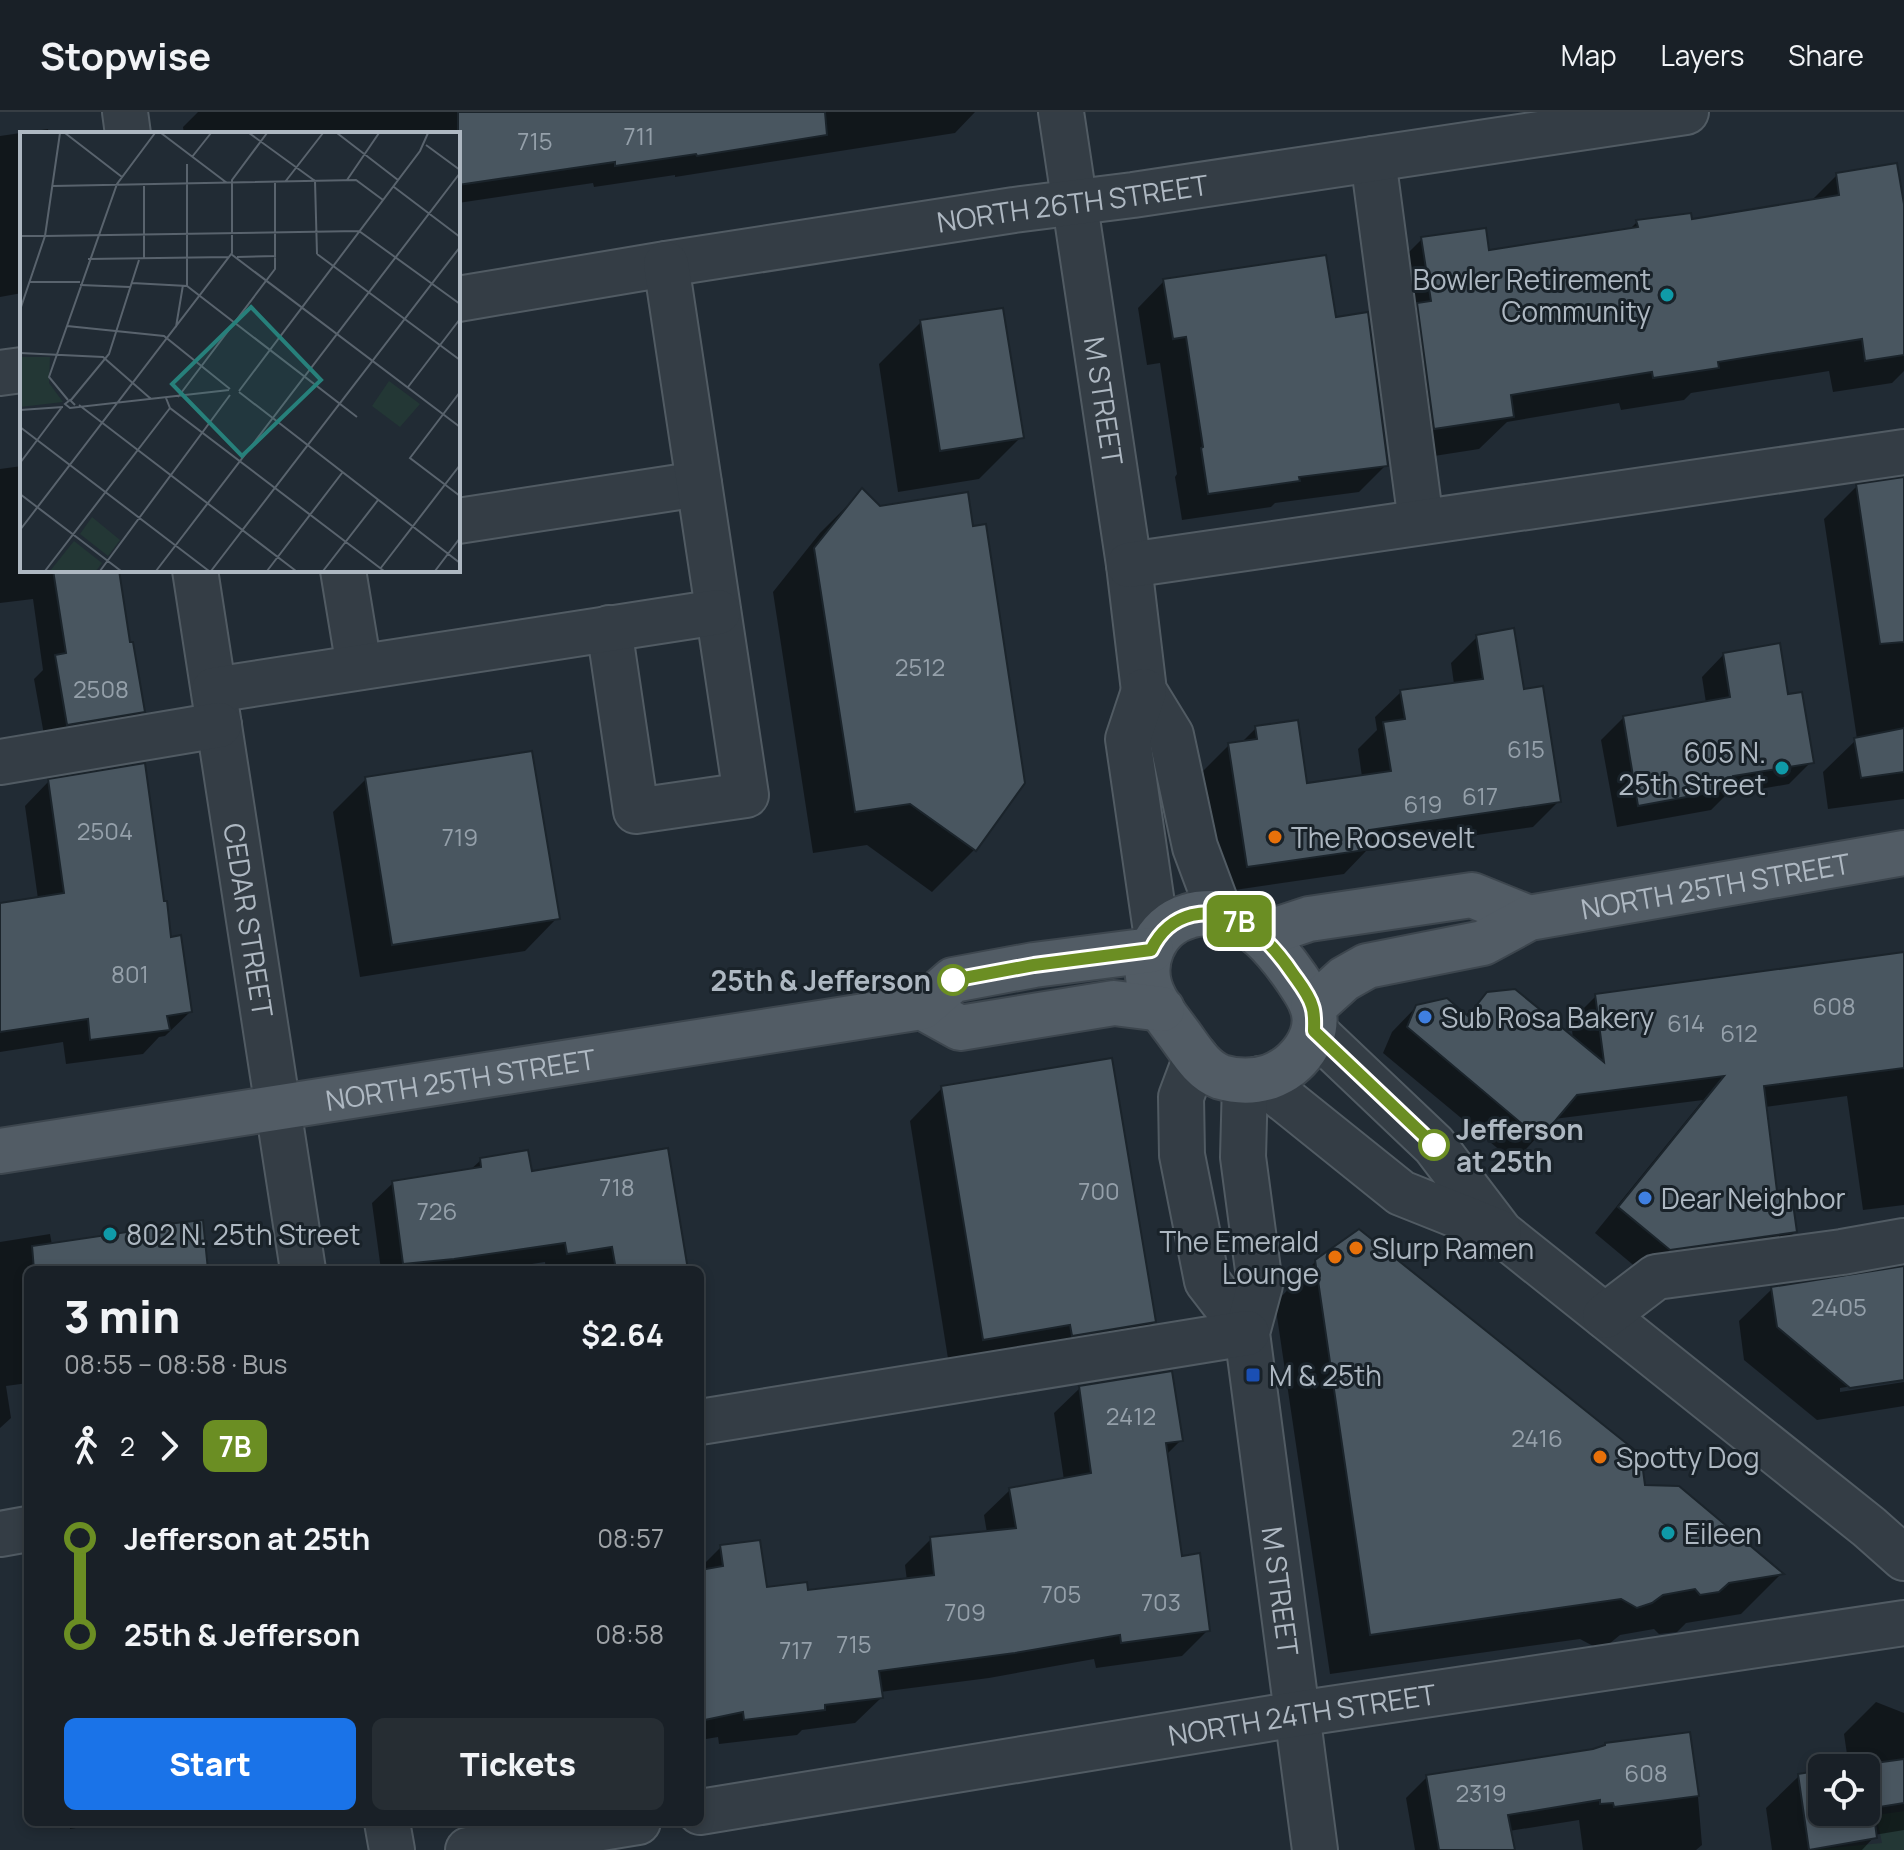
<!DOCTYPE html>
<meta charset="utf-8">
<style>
body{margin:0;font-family:Manrope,sans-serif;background:#262d33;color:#f1f3f6;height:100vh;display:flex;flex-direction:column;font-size:30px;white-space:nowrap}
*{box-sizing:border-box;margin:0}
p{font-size:26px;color:#9fa3a7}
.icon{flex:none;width:44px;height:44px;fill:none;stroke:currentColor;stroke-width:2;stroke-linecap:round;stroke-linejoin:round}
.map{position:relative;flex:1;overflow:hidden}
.panel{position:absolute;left:24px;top:1154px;width:680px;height:560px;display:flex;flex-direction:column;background:#192027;border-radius:12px;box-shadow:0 4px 12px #0003,0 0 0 2px #373e44}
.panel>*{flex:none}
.badge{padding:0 16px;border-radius:12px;font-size:28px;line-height:52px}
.fabs{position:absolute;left:1808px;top:1642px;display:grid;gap:16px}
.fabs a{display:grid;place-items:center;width:72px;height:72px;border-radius:12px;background:#192027;box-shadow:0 4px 12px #0003,0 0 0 2px #373e44;font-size:40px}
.map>.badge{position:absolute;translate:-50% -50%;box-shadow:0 0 0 4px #fff}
.legs{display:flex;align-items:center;gap:12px;height:88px;padding:0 40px;font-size:26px}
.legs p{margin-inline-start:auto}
.summary{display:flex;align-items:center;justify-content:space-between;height:136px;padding:0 40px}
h1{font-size:44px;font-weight:800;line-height:60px}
.button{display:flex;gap:16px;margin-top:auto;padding:16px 40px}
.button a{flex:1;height:92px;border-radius:12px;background:#1a73e8;color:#fff;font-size:32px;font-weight:800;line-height:92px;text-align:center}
.button a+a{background:#262d33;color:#f1f3f6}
ul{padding:0 40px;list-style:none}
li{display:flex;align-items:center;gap:28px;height:96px;font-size:30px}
li i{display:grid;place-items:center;width:12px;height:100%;margin:0 10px;background:currentColor}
li i::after{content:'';width:20px;height:20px;margin:-10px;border:6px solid;border-radius:50%;background:#192027}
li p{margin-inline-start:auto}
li:first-child i{background:linear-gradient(#0000 50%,currentColor 0)}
li:last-child i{background:linear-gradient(currentColor 50%,#0000 0)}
header{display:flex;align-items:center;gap:48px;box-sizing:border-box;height:112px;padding:0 40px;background:#192027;border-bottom:2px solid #373e44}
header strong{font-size:38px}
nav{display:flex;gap:44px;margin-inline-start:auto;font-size:28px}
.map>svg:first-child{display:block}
.green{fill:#233735}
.shadow{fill:#0007}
.building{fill:#495660;stroke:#1b242b;stroke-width:2}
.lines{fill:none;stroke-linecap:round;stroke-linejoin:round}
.minor-casing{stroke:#515b63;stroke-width:48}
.major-casing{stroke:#3d464e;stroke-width:48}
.minor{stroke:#343d45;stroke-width:44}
.major{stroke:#525c65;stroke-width:44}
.line-1-casing{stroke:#fff;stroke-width:18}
.line-1{stroke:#6b8e23;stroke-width:12}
.culture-dot{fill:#0f9aa8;stroke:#192229;stroke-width:3}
.food-dot{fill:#e8710a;stroke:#192229;stroke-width:3}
.stop-1-dot{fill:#fff;stroke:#6b8e23;stroke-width:4}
.shop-dot{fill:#3f7fe0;stroke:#192229;stroke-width:3}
.transit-dot{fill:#1a4fb4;stroke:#192229;stroke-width:3}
.labels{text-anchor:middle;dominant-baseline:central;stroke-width:6;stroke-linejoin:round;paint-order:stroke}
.number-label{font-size:24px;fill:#95a0aa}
.street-label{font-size:28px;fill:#aeb8c2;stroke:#192229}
.poi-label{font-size:28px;fill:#aeb8c2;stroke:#192229;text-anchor:start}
.stop-label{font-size:28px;font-weight:bold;fill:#aeb8c2;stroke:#192229;text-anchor:end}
.inset-road{fill:none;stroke:#59636d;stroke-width:2}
.view{fill:#27807b;fill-opacity:0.15;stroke:#27807b;stroke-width:4}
.inset-edge{fill:none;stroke:#aeb8c2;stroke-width:4}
</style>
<header>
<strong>Stopwise</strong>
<nav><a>Map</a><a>Layers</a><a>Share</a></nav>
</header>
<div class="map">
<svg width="1904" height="1738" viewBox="0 0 1904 1738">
<rect width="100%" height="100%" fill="#212b34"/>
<!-- green -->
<path class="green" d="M 1904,1699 L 1904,1738 L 1809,1738 L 1882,1731 L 1876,1703 Z"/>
<!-- shadow -->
<g class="shadow">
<path d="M 198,0 L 975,0 L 955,21 L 675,65 L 675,63 L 594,75 L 593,71 L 458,91 L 458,22 L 184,22 L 183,15 Z"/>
<path d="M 48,17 L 49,22 L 22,22 L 22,181 L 0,185 L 0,24 Z"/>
<path d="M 1837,63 L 1904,105 L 1904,259 L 1892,271 L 1833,280 L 1829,259 L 1691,281 L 1684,288 L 1621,298 L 1619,291 L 1507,310 L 1479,337 L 1402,349 L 1389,160 L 1422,127 L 1487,140 L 1628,119 L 1637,110 L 1690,109 L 1810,90 Z"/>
<path d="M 1164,169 L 1335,207 L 1386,353 L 1359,380 L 1275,391 L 1271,395 L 1182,408 L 1175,365 L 1177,362 L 1160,251 L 1147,253 L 1138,196 Z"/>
<path d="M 921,210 L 1021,325 L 979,367 L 898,380 L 879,252 Z"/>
<path d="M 22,354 L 22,458 L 117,458 L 129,533 L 143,599 L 121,622 L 46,634 L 34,567 L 43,558 L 33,487 L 0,491 L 0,357 Z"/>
<path d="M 1904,367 L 1904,687 L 1828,697 L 1823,660 L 1857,627 L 1824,407 L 1857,374 Z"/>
<path d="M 862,379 L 975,737 L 932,780 L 867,733 L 813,741 L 773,480 L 820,421 Z"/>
<path d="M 1477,525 L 1522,579 L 1559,689 L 1533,715 L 1366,739 L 1344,762 L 1221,780 L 1203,659 L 1229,633 L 1241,631 L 1256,616 L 1305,673 L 1362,665 L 1358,637 L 1377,618 L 1375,605 L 1401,580 L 1454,572 L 1451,551 Z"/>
<path d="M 1724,542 L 1787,584 L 1811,650 L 1789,672 L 1726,683 L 1711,698 L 1617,715 L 1601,628 L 1624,605 L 1706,591 L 1702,565 Z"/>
<path d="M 366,667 L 557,806 L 525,839 L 360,865 L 333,700 Z"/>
<path d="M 49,669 L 169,828 L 190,900 L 165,924 L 159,925 L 143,942 L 66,952 L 63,930 L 0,940 L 0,793 L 38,787 L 25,694 Z"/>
<path d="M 1904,842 L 1904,1093 L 1863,1098 L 1847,984 L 1765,995 L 1776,1081 L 1795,1120 L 1769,1145 L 1644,1162 L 1595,1121 L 1703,988 L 1554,1007 L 1514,1050 L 1383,941 L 1392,920 L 1417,894 L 1465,904 L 1488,882 L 1573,927 L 1571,909 L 1596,884 Z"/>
<path d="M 942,976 L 1154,1210 L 1121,1243 L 950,1259 L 910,1009 Z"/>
<path d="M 481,1048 L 531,1061 L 682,1137 L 685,1136 L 688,1158 L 593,1158 L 592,1154 L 569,1158 L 546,1158 L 545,1150 L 494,1158 L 381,1158 L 372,1091 L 393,1071 L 469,1059 Z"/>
<path d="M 142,1117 L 206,1158 L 28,1158 L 28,1271 L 6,1274 L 11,1306 L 0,1316 L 0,1130 L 50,1122 L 52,1133 L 138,1120 Z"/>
<path d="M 1316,1149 L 1644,1375 L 1781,1462 L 1741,1502 L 1686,1511 L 1677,1520 L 1659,1522 L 1654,1517 L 1620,1523 L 1609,1532 L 1595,1535 L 1580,1527 L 1330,1562 L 1275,1191 Z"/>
<path d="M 1904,1156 L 1904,1266 L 1840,1276 L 1840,1280 L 1904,1270 L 1904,1294 L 1817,1308 L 1744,1248 L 1739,1209 L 1772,1177 Z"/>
<path d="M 700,1221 L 704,1237 L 700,1241 Z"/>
<path d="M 1080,1276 L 1181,1328 L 1166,1343 L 1181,1446 L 1208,1518 L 1182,1544 L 1096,1556 L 1094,1547 L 989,1566 L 880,1580 L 881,1586 L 855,1611 L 802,1618 L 797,1623 L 719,1632 L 718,1625 L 700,1628 L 700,1456 L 721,1435 L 765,1478 L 806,1481 L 907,1469 L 905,1453 L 931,1427 L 987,1421 L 984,1403 L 1010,1378 L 1064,1368 L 1054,1301 Z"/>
<path d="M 1876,1590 L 1904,1601 L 1904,1718 L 1874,1723 L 1874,1725 L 1862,1738 L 1772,1738 L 1766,1696 L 1799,1664 L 1822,1660 L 1822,1700 L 1866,1700 L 1866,1656 L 1849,1656 L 1844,1622 Z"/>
<path d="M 1689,1622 L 1698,1685 L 1702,1733 L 1696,1738 L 1583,1738 L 1579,1708 L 1509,1719 L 1513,1738 L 1415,1738 L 1406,1686 L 1427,1665 Z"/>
<path d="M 69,1710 L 112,1710 L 70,1717 Z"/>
</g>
<!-- building -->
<g class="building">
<path d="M 458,0 L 825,0 L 827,23 L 697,44 L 696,42 L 615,54 L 615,50 L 458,73 Z"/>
<path d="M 1897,51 L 1904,92 L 1904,243 L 1865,249 L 1862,227 L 1718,250 L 1719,256 L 1653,266 L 1652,260 L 1511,283 L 1514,305 L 1434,317 L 1417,191 L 1431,189 L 1421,125 L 1486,116 L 1489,138 L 1638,115 L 1636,108 L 1691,101 L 1692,107 L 1839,83 L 1836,61 Z"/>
<path d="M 1326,143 L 1336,205 L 1368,200 L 1388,354 L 1299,365 L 1300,369 L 1208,382 L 1201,336 L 1203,335 L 1186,225 L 1173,227 L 1163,167 Z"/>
<path d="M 1003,196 L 1024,326 L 940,339 L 920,208 Z"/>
<path d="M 1904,365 L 1904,530 L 1880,532 L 1856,372 Z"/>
<path d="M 862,376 L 880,394 L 968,380 L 973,414 L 986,412 L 1025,671 L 976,739 L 910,692 L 855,700 L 814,436 Z"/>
<path d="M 53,458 L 119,458 L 130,530 L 133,530 L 145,600 L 67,613 L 55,543 L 66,541 Z"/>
<path d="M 1514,516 L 1524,577 L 1543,574 L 1561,690 L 1369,718 L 1372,737 L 1247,755 L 1228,631 L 1257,627 L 1255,614 L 1298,608 L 1307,671 L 1391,659 L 1383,610 L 1405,607 L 1400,578 L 1483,567 L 1476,523 Z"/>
<path d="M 1780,531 L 1788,582 L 1802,580 L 1814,651 L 1733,664 L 1735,676 L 1638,694 L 1623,604 L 1730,585 L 1723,541 Z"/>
<path d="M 1904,616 L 1904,660 L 1861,666 L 1854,626 Z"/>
<path d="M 532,639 L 560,807 L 392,833 L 365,665 Z"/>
<path d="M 145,651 L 164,789 L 167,789 L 171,825 L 181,823 L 192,900 L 167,904 L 170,918 L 90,928 L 88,907 L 0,920 L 0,791 L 64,781 L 48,667 Z"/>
<path d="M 1904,840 L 1904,956 L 1764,974 L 1777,1079 L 1791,1077 L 1797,1120 L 1670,1138 L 1618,1095 L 1724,964 L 1577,983 L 1540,1027 L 1407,915 L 1416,893 L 1447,886 L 1468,904 L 1487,880 L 1515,877 L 1604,950 L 1595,882 Z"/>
<path d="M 1112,946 L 1156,1210 L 1072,1224 L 1070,1213 L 983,1228 L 941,974 Z"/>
<path d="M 668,1036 L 688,1158 L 616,1158 L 612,1135 L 567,1142 L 565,1131 L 454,1147 L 403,1152 L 392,1069 L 481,1055 L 480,1046 L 528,1038 L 532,1059 Z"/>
<path d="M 203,1108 L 208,1158 L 34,1158 L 32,1134 L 141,1118 L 141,1115 Z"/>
<path d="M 1359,1117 L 1641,1343 L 1645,1373 L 1679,1374 L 1784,1462 L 1729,1471 L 1719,1480 L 1700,1483 L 1695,1477 L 1663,1483 L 1652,1491 L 1637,1496 L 1621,1487 L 1370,1523 L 1315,1148 Z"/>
<path d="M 1904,1154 L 1904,1268 L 1850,1276 L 1777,1215 L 1771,1175 Z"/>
<path d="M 1172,1259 L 1183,1329 L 1166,1331 L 1182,1444 L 1200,1441 L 1210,1519 L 1121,1531 L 1120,1523 L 1015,1541 L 879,1559 L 883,1586 L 825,1593 L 825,1598 L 744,1608 L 743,1600 L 700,1609 L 700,1458 L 723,1454 L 720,1433 L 760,1428 L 767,1475 L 807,1470 L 808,1478 L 934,1463 L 930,1425 L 1016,1416 L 1009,1376 L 1091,1361 L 1079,1274 Z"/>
<path d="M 1690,1620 L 1699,1684 L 1614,1695 L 1613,1691 L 1600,1692 L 1600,1688 L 1508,1703 L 1515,1738 L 1439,1738 L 1426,1663 L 1593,1637 L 1605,1633 L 1605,1631 Z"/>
<path d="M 1904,1647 L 1904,1691 L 1873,1696 L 1877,1726 L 1809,1738 L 1798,1662 L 1822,1658 L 1822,1700 L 1866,1700 L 1866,1656 L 1838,1656 Z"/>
</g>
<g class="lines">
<!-- minor casing -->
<g class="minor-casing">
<g id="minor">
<path d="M 125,0 L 128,22"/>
<path id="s1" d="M 1061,0 L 1129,453 L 1144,579 L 1171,623 L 1195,735 L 1220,802"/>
<path d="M 1373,47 L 1421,410"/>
<path id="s2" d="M 458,187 L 666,152 L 1014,98 L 1133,83 L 1686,0"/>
<path d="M 0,261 L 22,258"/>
<path d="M 458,409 L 699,372"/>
<path d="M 1129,453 L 1904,340"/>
<path id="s3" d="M 195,458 L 303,1158"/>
<path d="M 343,458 L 359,555"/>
<path d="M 609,516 L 636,699 L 746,683 L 666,152"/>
<path d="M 214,578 L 718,500"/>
<path d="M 1144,579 L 1128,627 L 1157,826"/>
<path d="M 0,650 L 219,613"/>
<path d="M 1314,919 L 1434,1033 L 1501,1121 L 1869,1415 L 1904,1446"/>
<path d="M 1196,945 L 1181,985 L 1182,1043 L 1207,1169 L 1247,1221"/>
<path d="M 1259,967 L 1401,1081 L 1499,1120"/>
<path id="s4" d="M 1245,970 L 1243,1045 L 1260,1173 L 1247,1221 L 1315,1738"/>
<path d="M 1605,1204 L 1656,1165 L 1842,1140 L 1904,1129"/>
<path d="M 700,1310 L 1247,1221"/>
<path d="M 0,1422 L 28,1417"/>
<path id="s5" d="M 700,1700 L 1297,1602 L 1904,1511"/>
<path d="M 387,1710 L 392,1738"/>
<path d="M 468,1738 L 638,1710"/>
</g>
</g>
<!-- major casing -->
<g class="major-casing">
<g id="major">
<path d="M 1213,801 C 1251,805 1277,838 1297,867 C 1302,875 1309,884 1312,894 C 1323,924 1297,955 1269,965 C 1253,970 1238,970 1221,965 C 1202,958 1191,938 1179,922 C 1171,911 1161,899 1155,887 C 1137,854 1153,814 1189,804 C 1197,801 1205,801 1213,801 Z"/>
<path d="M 1261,823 L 1309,807 L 1472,783 L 1529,806"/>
<path d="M 922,895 L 960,916 L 1114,891 L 1162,897"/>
<path id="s6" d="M 1313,895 L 1344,867 L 1367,854 L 1483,831 L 1529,806 L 1904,741"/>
<path id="s7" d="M 0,1039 L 922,895 L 953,868 L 1034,853 L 1151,838"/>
</g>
</g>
<!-- minor -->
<use href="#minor" class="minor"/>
<!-- major -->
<use href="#major" class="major"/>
</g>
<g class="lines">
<!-- line-1 casing -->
<g class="line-1-casing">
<path id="line-1" d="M 953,868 L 1034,853 L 1151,838 C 1160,820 1172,808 1192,803 C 1237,793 1270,828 1293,862 C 1300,872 1309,883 1312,894 C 1315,902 1314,912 1314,919 L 1434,1033"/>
</g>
<!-- line-1 -->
<use href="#line-1" class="line-1"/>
</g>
<!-- markers -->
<g class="culture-dot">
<circle cx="1667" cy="183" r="8"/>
<circle cx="1782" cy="656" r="8"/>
<circle cx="110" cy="1122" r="8"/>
<circle cx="1668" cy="1421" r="8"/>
</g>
<g class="food-dot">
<circle cx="1275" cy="725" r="8"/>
<circle cx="1356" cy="1136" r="8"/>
<circle cx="1335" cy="1145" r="8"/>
<circle cx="1600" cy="1345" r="8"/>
</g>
<g class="stop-1-dot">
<circle cx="953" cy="868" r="14"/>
<circle cx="1434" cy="1033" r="14"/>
</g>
<g class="shop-dot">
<circle cx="1425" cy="905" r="8"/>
<circle cx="1645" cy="1086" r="8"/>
</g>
<rect class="transit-dot" x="1245" y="1255" width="16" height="16" rx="4"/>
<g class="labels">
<!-- number labels -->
<g class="number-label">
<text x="639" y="23">711</text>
<text x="535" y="28">715</text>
<text x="920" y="554">2512</text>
<text x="101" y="576">2508</text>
<text x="1526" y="636">615</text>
<text x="1480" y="683">617</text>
<text x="1423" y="691">619</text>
<text x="105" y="718">2504</text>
<text x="460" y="724">719</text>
<text x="130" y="861">801</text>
<text x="1834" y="893">608</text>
<text x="1686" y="910">614</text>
<text x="1739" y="920">612</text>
<text x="617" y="1074">718</text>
<text x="1099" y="1078">700</text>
<text x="437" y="1098">726</text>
<text x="1839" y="1194">2405</text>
<text x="1131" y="1303">2412</text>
<text x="1537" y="1325">2416</text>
<text x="1061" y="1481">705</text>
<text x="1161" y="1489">703</text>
<text x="965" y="1499">709</text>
<text x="854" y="1531">715</text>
<text x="796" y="1537">717</text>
<text x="1646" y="1660">608</text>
<text x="1481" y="1680">2319</text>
</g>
<!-- street labels -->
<g class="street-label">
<text stroke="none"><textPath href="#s2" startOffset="622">NORTH 26TH STREET</textPath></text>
<text stroke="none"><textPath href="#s1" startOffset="292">M STREET</textPath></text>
<text stroke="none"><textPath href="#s6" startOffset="428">NORTH 25TH STREET</textPath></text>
<text stroke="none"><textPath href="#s3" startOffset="354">CEDAR STREET</textPath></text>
<text stroke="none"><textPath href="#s7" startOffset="466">NORTH 25TH STREET</textPath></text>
<text stroke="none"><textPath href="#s4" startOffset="514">M STREET</textPath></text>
<text stroke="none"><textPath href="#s5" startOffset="610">NORTH 24TH STREET</textPath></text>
</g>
<!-- poi labels -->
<g class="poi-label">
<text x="1651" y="167" text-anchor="end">Bowler Retirement<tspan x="1651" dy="32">Community</tspan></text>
<text x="1766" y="640" text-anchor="end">605 N.<tspan x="1766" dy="32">25th Street</tspan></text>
<text x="1291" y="725">The Roosevelt</text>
<text x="1441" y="905">Sub Rosa Bakery</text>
<text x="1661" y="1086">Dear Neighbor</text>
<text x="126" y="1122">802 N. 25th Street</text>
<text x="1319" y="1129" text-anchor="end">The Emerald<tspan x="1319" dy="32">Lounge</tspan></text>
<text x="1372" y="1136">Slurp Ramen</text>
<text x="1269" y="1263">M &amp; 25th</text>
<text x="1616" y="1345">Spotty Dog</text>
<text x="1684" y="1421">Eileen</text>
</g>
<!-- stop labels -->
<g class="stop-label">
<text x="931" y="868">25th &amp; Jefferson</text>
<text x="1456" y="1017" text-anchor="start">Jefferson<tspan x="1456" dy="32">at 25th</tspan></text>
</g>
</g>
<!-- overview -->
<g transform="translate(20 20)">
<rect width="440" height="440" fill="#212b34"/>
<path d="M 0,225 L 30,225 L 29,251 L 43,270 L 0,275 ZM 369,249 L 400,272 L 380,295 L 352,274 ZM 72,385 L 100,408 L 88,424 L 60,402 ZM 54,409 L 82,431 L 76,439 L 30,439 Z" fill="#233735"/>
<path class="inset-road" d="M 45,1 L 102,45M 141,1 L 207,51M 229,1 L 295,49 L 297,122M 317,1 L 378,48M 406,13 L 440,38M 172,25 L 191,1M 327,48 L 359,1M 265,50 L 303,1M 124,52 L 124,126M 33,54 L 336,48 L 363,68M 374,55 L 440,105M 0,104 L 25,104 L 40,1M 211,122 L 440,295M 297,122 L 440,228M 217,125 L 256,124M 68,127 L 209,125M 9,150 L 60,150M 112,151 L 167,154 L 337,285M 60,153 L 110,155M 167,154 L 167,32M 0,178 L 25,104 L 339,99 L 440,172M 47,194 L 144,204 L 210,257M 156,195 L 163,153M 0,221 L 83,225 L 131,267M 388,255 L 440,187M 219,259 L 400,19 L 408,1M 219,260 L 440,431M 440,260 L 390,326 L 440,364M 158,265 L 255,137 L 255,50M 146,266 L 150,276 L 364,439M 48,268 L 29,245 L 97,52 L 135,1M 51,268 L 89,222 L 119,128M 55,273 L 50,268 L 45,272 L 50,276 L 209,258M 59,273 L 276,439M 0,278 L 43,275M 0,295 L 189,439M 0,331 L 42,275M 0,362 L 101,439M 0,398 L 212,121 L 212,48 L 247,1M 360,437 L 440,333M 25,439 L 150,276M 80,439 L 210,263M 136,439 L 440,41M 191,439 L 440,115M 247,439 L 322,341M 303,439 L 358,368M 415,439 L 440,406"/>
<path class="view" d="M 231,175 L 301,248 L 222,324 L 152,252 Z"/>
<rect width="440" height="440" class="inset-edge"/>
</g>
</svg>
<div class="fabs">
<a><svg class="icon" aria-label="locate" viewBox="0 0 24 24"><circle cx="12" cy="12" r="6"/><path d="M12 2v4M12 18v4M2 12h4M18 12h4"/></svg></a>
</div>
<b class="badge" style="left:1239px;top:809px;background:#6b8e23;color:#fff">7B</b>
<section class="panel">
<div class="summary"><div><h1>3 min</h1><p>08:55 – 08:58 · Bus</p></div><b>$2.64</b></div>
<div class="legs"><svg class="icon" aria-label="walk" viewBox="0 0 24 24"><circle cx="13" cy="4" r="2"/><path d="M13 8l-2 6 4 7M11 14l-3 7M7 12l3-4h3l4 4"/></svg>2<svg class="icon" aria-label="forward" viewBox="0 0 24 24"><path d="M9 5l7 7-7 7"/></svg><b class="badge" style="background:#6b8e23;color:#fff">7B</b></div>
<ul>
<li><i style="color:#6b8e23"></i><b>Jefferson at 25th</b><p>08:57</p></li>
<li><i style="color:#6b8e23"></i><b>25th &amp; Jefferson</b><p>08:58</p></li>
</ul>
<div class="button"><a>Start</a><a>Tickets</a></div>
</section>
</div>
